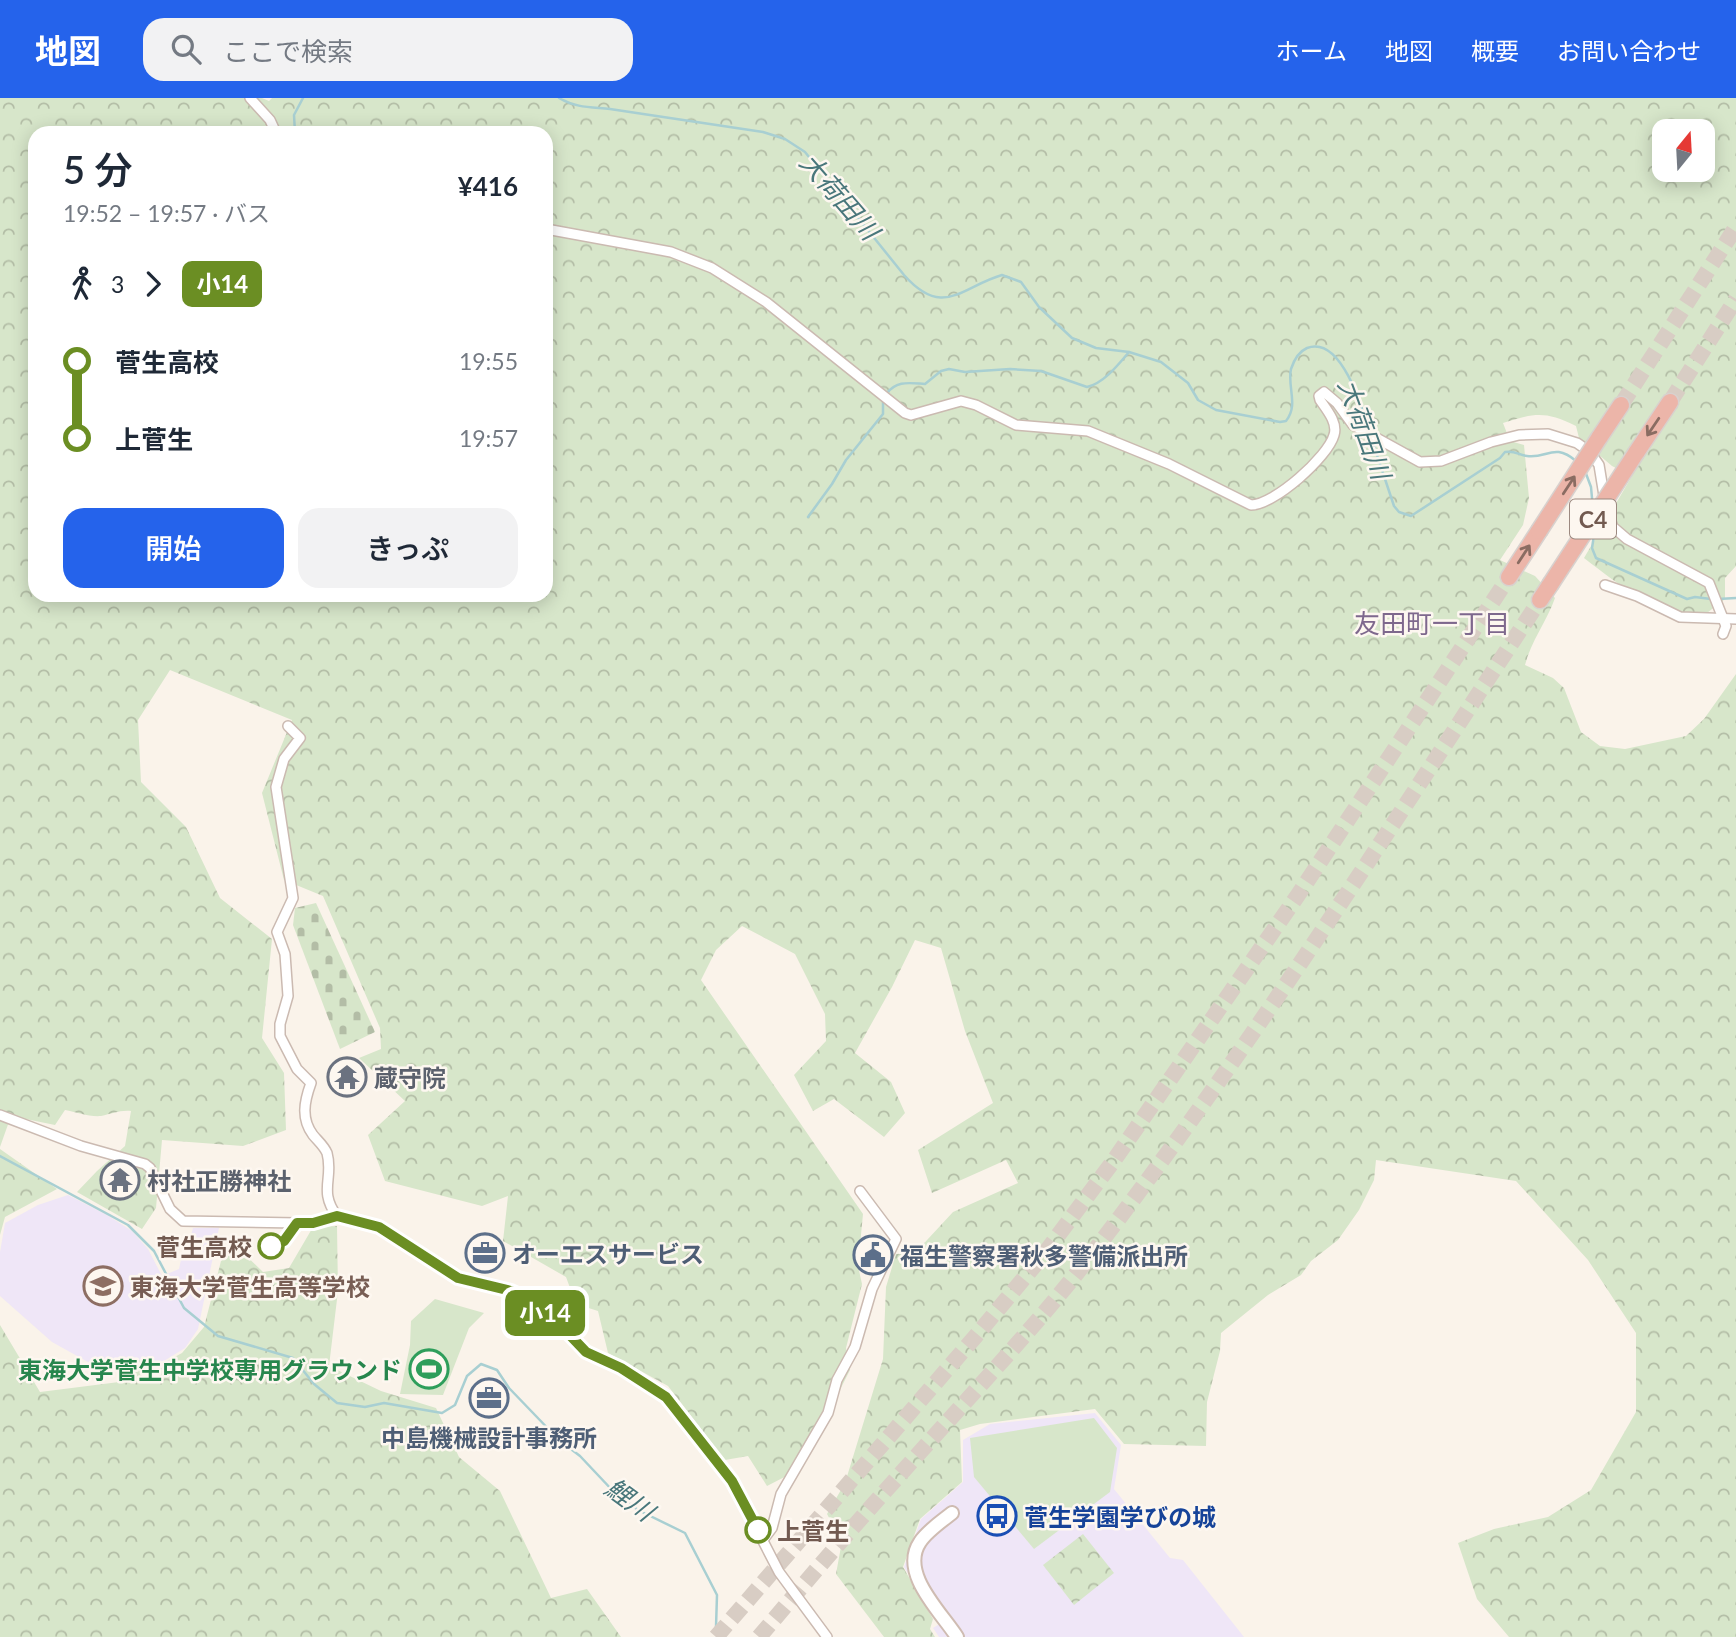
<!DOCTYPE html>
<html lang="ja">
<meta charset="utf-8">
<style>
body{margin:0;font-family:Lato,"Noto Sans JP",sans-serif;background:#f2f2f3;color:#1f2937;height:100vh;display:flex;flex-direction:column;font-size:26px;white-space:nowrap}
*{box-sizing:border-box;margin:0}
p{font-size:23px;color:#747a83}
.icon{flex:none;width:38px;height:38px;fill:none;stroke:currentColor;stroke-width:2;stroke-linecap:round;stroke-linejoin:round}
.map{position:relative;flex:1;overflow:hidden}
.panel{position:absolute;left:28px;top:28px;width:525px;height:476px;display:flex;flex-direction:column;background:#fff;border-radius:21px;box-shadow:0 4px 18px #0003}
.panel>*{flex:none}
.badge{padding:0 14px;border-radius:10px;font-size:24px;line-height:46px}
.needle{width:46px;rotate:18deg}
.controls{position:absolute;left:1652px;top:21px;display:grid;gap:14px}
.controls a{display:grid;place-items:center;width:63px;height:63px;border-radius:14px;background:#fff;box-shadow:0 4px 18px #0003;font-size:35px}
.map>.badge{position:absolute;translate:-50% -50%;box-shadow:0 0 0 4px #fff}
.legs{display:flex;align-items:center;gap:10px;height:77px;padding:0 35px;font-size:23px}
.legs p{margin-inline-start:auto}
.summary{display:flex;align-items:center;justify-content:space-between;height:119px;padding:0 35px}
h1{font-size:38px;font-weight:600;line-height:52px}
.button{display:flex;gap:14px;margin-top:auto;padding:14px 35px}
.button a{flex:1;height:80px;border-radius:21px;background:#2563eb;color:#fff;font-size:28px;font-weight:600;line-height:80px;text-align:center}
.button a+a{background:#f2f2f3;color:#1f2937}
ul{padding:0 35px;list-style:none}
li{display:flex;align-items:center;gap:24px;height:77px;font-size:26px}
li i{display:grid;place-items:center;width:10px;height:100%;margin:0 9px;background:currentColor}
li i::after{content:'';width:18px;height:18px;margin:-9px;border:5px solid;border-radius:50%;background:#fff}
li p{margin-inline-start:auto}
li:first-child i{background:linear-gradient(#0000 50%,currentColor 0)}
li:last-child i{background:linear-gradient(currentColor 50%,#0000 0)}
header{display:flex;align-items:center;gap:42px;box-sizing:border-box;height:98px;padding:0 35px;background:#2563eb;color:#fff}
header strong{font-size:33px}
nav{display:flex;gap:38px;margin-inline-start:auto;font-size:24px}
.search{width:490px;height:63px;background:#f2f2f3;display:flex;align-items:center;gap:18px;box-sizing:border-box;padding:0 24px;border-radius:21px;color:#747a83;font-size:26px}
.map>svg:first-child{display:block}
.education{fill:#efe6f7}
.forest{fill:url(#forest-crowns);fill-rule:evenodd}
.cemetery{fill:url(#cemetery-stones)}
.pitch{fill:#d7e6ca}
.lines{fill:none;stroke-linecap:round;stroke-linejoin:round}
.stream{stroke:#a8cfd2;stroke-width:2.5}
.highway-tunnel{stroke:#d8cdc4;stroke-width:16;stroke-dasharray:16 8;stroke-linecap:butt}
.street-casing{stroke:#cbbab1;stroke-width:12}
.secondary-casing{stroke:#cfbcb2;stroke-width:16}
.highway-casing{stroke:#d8d1ce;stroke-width:19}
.street{stroke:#fff;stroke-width:9}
.secondary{stroke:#fff;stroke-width:12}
.highway{stroke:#ecb5a9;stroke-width:16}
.highway-bridge-casing{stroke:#d8d1ce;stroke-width:19;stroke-linecap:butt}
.highway-bridge{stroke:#ecb5a9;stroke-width:16}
.oneway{stroke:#8a6c62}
.line-1-casing{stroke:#fff;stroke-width:16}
.line-1{stroke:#6b8e23;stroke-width:10}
.stop-1-dot{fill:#fff;stroke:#6b8e23;stroke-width:3.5}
.labels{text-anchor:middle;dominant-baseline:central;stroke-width:5;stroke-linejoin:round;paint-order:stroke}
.shield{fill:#fdf7f0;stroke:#9c8980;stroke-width:2}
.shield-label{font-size:23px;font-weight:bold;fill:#725a50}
.worship-label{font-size:24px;font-weight:bold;fill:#5b616d;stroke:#fdf7f0;text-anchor:start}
.stop-label{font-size:24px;font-weight:bold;fill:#725a50;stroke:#fdf7f0;text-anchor:end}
.service-label{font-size:24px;font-weight:bold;fill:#4e5e75;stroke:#fdf7f0;text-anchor:start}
.education-label{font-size:24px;font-weight:bold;fill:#785e54;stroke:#fdf7f0;text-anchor:start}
.leisure-label{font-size:24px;font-weight:bold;fill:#27864d;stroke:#fdf7f0;text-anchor:end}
.transit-label{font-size:24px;font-weight:bold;fill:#164399;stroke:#fdf7f0;text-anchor:start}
.water-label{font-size:26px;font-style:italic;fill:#49777b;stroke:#fdf7f0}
.neighbourhood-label{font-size:26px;fill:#7e688d;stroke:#fdf7f0}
</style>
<header>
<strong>地図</strong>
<div class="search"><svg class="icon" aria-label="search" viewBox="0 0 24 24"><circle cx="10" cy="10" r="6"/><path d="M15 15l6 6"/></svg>ここで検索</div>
<nav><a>ホーム</a><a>地図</a><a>概要</a><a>お問い合わせ</a></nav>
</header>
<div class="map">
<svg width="1736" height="1539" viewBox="0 0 1736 1539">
<defs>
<pattern id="forest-crowns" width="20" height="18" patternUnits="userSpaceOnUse" patternTransform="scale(1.75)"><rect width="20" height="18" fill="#d7e6ca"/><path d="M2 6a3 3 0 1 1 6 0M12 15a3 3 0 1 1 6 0" fill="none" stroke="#b3bda6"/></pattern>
<pattern id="cemetery-stones" width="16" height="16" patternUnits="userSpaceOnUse" patternTransform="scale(1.75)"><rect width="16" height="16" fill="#d7e6ca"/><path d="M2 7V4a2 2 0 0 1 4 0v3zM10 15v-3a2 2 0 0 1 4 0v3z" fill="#b3bda6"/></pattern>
</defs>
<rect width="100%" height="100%" fill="#faf3ea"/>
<!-- education -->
<g class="education">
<path d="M 68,1097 L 107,1117 L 132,1133 L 148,1151 L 162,1178 L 179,1171 L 182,1157 L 186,1157 L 193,1130 L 219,1130 L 198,1231 L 185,1250 L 159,1266 L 131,1274 L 106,1274 L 52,1244 L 0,1198 L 0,1154 L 5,1125 L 38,1107 Z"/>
<path d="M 1095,1315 L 1121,1347 L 1114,1391 L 1170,1460 L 1183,1462 L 1244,1539 L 939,1539 L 933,1530 L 941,1525 L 904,1469 L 921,1421 L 963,1384 L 963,1342 L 990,1326 Z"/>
</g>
<!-- forest -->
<g class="forest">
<path d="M 0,0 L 262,0 L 269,3 L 272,0 L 1736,0 L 1736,468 L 1725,480 L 1725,501 L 1703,518 C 1650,511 1624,491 1584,460 L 1632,378 L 1612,368 L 1579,340 L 1576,328 C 1545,313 1535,315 1503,325 L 1510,343 L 1524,347 L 1529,400 L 1523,427 L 1500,462 L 1535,478 L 1555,500 C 1547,523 1531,543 1525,567 L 1553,580 L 1564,590 L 1581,634 L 1600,648 L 1625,651 L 1686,638 L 1704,621 L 1736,576 L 1736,1539 L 1509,1539 L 1477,1501 L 1458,1445 L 1494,1431 L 1548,1419 L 1591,1392 L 1636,1314 L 1636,1235 L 1588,1162 L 1516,1083 L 1376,1062 L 1374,1082 L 1359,1112 L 1338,1142 L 1311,1163 L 1301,1177 L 1268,1197 L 1221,1235 L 1220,1253 L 1207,1304 L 1206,1348 L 1124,1346 L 1095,1311 L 980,1326 L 960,1332 L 962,1384 L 920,1421 L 903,1469 L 933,1521 L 930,1531 L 935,1539 L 884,1539 L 836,1476 L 842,1443 L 827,1416 L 845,1385 L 883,1261 L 886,1189 L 896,1156 L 915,1155 L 953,1114 L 1018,1085 L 1006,1062 L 932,1095 L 918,1052 L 993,1005 L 965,933 L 941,850 L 915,842 L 892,889 L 855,955 L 891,984 L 905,1015 L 884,1039 L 834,1001 L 813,1013 L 794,977 L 826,943 L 825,916 L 795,856 L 742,828 L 716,852 L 701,882 L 863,1116 L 858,1168 L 862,1186 L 846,1250 L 850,1272 L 800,1371 L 767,1388 L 748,1358 L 725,1362 L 668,1288 L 608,1255 L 598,1213 L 576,1206 L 566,1179 L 503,1143 L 508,1098 L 482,1108 L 385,1083 L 368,1037 L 405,1003 L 359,960 L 381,951 L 380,930 L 323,798 L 284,782 L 262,695 L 292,622 L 170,572 L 138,622 L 141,684 L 186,729 L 220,800 L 272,841 L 262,940 L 284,975 L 286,1032 L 243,1048 L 162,1042 L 156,1110 L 142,1131 L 77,1094 L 97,1073 L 125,1048 L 131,1013 C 119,1012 112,1016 101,1018 C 89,1019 76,1014 65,1012 L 55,1027 L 11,1018 L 0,1049 ZM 1664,33 L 1703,33 L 1703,72 L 1664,72 ZM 35,35 L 546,35 L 546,497 L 35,497 Z"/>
<path d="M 0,1051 L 57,1091 L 5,1119 L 0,1137 Z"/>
<path d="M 337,1128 L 338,1193 L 329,1268 L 381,1293 L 436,1310 L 459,1359 L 500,1393 L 551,1500 L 587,1491 L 621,1539 L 0,1539 L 0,1227 L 40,1294 L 119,1284 L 131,1259 L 156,1269 L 182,1255 L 204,1229 L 221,1163 L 237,1149 L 263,1174 L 289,1170 L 313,1129 Z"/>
<path d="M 1083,1436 L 1114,1475 L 1074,1507 L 1043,1467 Z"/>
</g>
<!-- cemetery -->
<path class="cemetery" d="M 316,805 L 375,934 L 340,951 L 293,827 L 295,810 Z"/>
<!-- pitch -->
<g class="pitch">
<path d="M 435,1201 L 484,1215 L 469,1230 L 443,1297 L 400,1296 L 410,1247 L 411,1223 Z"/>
<path d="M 1094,1320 L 1117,1350 L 1110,1394 L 1034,1451 L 974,1379 L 970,1340 Z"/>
</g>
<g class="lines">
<!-- stream -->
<g class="stream">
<path d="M 559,0 C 576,10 591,9 610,11 L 763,34 L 785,41 L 805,54 L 904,177 C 943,221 961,189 1002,177 L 1021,184 L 1039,209 L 1072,240 L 1096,250 L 1129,254 L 1161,264 L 1188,285 L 1198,302 L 1216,312 L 1280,324 L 1286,323 C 1299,307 1287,289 1291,271 C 1294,262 1298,254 1307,250 C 1341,237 1362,309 1369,333"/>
<path d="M 295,35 L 294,17 L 303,0"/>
<path d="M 886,296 C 897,282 909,285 925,286 L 941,273 L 949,271 L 965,274 L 1010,271 L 1041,273 L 1087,289 C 1104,285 1118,267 1129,254"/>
<path d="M 1372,342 L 1394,408 L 1399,414 L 1411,418 L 1500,360 L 1505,354 C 1515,352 1518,357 1527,358 C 1547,361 1554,344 1576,363"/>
<path d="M 1585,373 L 1591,389 L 1593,411"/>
<path d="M 808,419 L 832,386 L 846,362 L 883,316 L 883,302"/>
<path d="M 1595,431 L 1592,450 L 1596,460 L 1687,501 L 1695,499 L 1711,501"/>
<path d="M 1718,501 L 1736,500"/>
<path d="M 0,1058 L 128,1127 L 154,1153 L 184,1210 L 218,1238 L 293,1260 L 314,1286 L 337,1305 L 365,1309 L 384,1305 L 442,1315 L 455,1307 L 467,1278 L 481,1266 L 497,1272 L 509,1290 L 559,1342 L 580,1358 L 613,1393 L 638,1412 L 685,1435 L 717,1497 L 716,1529 L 719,1539"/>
</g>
<!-- highway-tunnel -->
<g class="highway-tunnel">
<path d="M 1670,304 L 1736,201"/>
<path d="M 1621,307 L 1736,129"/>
<path d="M 716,1539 L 975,1239 L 1045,1155 L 1112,1065 L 1298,797 L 1509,479"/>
<path d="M 759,1539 C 804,1486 849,1433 896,1381 C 956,1313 1020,1246 1077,1175 C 1245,960 1390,729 1540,502"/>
</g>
<!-- street casing -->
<g class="street-casing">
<g id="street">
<path d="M 250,0 L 270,22 L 276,35"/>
<path d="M 546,131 L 671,154 L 712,170 L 766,204 L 905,315 L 911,317 L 961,303 L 976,307 L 1016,327 L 1088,333 L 1169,366 L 1251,407 C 1274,407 1328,359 1334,337 C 1338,325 1327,312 1320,302 L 1319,298 L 1324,294 L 1337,305 L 1353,327 L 1420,364 L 1441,363 L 1491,344 L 1519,337 L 1548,336 L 1577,345 L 1590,354 L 1599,367 L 1606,410 L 1613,429 L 1627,441 L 1709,485 L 1726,528 L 1723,536"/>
<path d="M 1605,487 L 1637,498 L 1680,519 L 1736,521"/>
<path d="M 288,628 L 300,640 L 284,661 L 276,689 L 293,800 L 277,834 L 285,856 L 288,898 L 280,926 L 280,938 L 297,971 L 311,985 C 304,1004 301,1021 313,1037 C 318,1043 324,1048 327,1055 C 334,1080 318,1093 337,1118"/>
<path d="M 0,1017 L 81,1048 L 145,1066 L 150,1070 L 170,1111 L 183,1123 L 297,1125 L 312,1125 L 337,1118 L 379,1129 L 458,1180 L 521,1196 L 565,1232 L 586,1254 L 621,1270 L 666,1299 L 732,1383 L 779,1474 L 827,1539"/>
<path d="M 763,1442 L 772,1430 L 781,1396 L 828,1315 L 837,1282 L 855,1249 L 872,1191 L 896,1141 L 860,1093"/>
</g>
</g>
<!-- secondary casing -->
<g class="secondary-casing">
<path id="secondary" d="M 952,1415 C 942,1423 927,1433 920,1444 C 899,1475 941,1514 957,1539"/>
</g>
<!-- highway casing -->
<g class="highway-casing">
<g id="highway">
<path d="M 1599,340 L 1621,307"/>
<path d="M 1636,355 L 1670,304"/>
<path d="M 1509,479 L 1539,433"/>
<path d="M 1540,502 L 1550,487"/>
</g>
</g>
<!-- street -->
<use href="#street" class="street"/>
<!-- secondary -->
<use href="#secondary" class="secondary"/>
<!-- highway -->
<use href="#highway" class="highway"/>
<!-- highway-bridge casing -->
<g class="highway-bridge-casing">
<g id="highway-bridge">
<path d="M 1539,433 L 1599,340"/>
<path d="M 1550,487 L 1636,355"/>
</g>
</g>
<!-- highway-bridge -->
<use href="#highway-bridge" class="highway-bridge"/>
</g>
<!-- one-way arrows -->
<defs><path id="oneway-shaft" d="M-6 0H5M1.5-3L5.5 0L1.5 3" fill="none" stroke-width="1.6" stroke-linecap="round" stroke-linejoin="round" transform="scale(1.75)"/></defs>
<g class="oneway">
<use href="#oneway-shaft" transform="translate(1653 329) rotate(124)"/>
<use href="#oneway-shaft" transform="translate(1569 387) rotate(-57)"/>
<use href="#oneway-shaft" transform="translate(1524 456) rotate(-57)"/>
</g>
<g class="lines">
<!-- line-1 casing -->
<g class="line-1-casing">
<path id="line-1" d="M 271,1148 L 284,1143 L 297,1125 L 313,1125 L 337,1118 L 379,1129 L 458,1180 L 511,1193 L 528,1201 L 565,1232 L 586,1254 L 621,1270 L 666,1299 L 732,1383 L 758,1432"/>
</g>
<!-- line-1 -->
<use href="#line-1" class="line-1"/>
</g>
<!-- icons -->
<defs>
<g id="temple-ring" transform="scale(2.0125)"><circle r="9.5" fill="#fdf7f0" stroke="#6b7280" stroke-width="1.5"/><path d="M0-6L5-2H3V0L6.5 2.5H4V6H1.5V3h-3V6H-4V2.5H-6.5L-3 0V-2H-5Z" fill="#6b7280"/></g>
<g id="office-ring" transform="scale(2.0125)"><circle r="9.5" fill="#fdf7f0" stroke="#5c6f8a" stroke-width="1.5"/><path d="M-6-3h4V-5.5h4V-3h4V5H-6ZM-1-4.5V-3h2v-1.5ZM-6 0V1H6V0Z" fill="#5c6f8a"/></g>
<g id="civic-ring" transform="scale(2.0125)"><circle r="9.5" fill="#fdf7f0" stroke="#5c6f8a" stroke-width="1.5"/><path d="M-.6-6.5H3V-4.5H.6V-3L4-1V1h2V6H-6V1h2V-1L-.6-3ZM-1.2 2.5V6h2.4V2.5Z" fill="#5c6f8a"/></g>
<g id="school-ring" transform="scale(2.0125)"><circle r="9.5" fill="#fdf7f0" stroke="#8d6e63" stroke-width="1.5"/><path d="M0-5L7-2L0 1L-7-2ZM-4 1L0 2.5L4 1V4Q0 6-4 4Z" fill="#8d6e63"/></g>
<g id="stadium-ring" transform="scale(2.0125)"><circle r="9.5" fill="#fdf7f0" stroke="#2e9e5b" stroke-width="1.5"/><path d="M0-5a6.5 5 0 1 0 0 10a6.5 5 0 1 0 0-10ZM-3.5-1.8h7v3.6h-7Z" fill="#2e9e5b"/></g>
<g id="bus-ring" transform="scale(2.0125)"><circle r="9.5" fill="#fdf7f0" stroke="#1a4fb4" stroke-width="1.5"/><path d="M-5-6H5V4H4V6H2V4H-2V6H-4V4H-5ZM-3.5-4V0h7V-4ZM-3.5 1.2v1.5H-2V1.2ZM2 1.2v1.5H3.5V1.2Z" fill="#1a4fb4"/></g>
</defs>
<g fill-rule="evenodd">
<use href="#temple-ring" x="347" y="979"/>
<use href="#temple-ring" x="120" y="1082"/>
<use href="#office-ring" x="485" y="1155"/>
<use href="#civic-ring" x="873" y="1157"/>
<use href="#school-ring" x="103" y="1188"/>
<use href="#stadium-ring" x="429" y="1271"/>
<use href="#office-ring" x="489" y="1300"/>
<use href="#bus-ring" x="997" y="1418"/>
</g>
<!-- markers -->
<g class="stop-1-dot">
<circle cx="271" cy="1148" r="12"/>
<circle cx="758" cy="1432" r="12"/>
</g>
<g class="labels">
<!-- shield labels -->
<rect class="shield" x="1570" y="401.5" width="46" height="39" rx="5"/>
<g class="shield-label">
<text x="1593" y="421">C4</text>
</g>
<!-- worship labels -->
<g class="worship-label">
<text x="374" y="979">蔵守院</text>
<text x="147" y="1082">村社正勝神社</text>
</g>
<!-- stop labels -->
<g class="stop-label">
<text x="252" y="1148">菅生高校</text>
<text x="777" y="1432" text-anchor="start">上菅生</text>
</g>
<!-- service labels -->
<g class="service-label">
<text x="512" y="1155">オーエスサービス</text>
<text x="900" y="1157">福生警察署秋多警備派出所</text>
<text x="489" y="1339" text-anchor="middle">中島機械設計事務所</text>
</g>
<!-- education labels -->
<g class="education-label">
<text x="130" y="1188">東海大学菅生高等学校</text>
</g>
<!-- leisure labels -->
<g class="leisure-label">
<text x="402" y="1271">東海大学菅生中学校専用グラウンド</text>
</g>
<!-- transit labels -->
<g class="transit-label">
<text x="1024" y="1418">菅生学園学びの城</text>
</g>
<!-- water labels -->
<g class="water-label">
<text transform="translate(840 98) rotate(49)">大荷田川</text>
<text transform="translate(1365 331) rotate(70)">大荷田川</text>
<text transform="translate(630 1401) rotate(36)">鯉川</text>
</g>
<!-- neighbourhood labels -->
<g class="neighbourhood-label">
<text x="1432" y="525">友田町一丁目</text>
</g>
</g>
</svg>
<div class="controls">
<a><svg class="needle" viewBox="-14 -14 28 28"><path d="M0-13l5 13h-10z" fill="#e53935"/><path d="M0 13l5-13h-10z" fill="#747a83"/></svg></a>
</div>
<b class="badge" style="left:545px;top:1215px;background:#6b8e23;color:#fff">小14</b>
<section class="panel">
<div class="summary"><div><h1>5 分</h1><p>19:52 – 19:57 · バス</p></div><b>¥416</b></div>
<div class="legs"><svg class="icon" aria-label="walk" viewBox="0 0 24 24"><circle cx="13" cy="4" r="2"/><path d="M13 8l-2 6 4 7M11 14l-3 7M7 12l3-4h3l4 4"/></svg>3<svg class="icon" aria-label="forward" viewBox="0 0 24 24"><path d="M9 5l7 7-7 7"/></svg><b class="badge" style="background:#6b8e23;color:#fff">小14</b></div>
<ul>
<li><i style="color:#6b8e23"></i><b>菅生高校</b><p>19:55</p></li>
<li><i style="color:#6b8e23"></i><b>上菅生</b><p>19:57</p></li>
</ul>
<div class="button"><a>開始</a><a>きっぷ</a></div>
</section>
</div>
